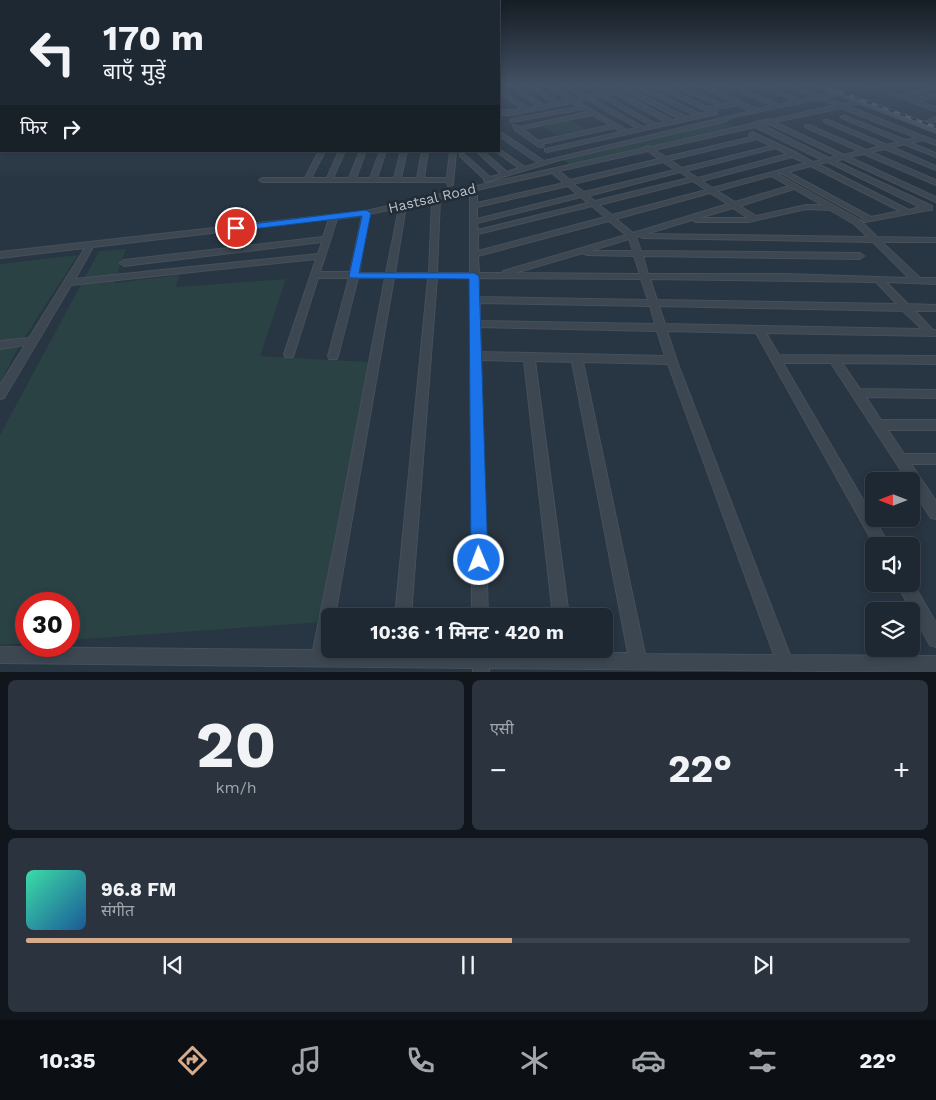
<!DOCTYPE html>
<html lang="hi">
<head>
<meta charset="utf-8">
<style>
  body { margin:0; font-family:"Work Sans","Noto Sans Devanagari",sans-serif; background:#2b343e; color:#f1f3f6; height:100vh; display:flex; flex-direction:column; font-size:19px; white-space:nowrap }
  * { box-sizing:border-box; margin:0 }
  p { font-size:16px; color:#a1a6ac }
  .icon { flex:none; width:28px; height:28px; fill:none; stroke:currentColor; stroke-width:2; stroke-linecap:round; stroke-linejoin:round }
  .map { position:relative; height:672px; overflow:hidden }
  .panel { display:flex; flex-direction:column; gap:8px; padding:8px; background:#10161c; flex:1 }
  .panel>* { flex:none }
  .top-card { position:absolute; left:0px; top:0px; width:500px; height:152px; box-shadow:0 2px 8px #0003,0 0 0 1px #3c444d; background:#1e2832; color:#f1f3f6; overflow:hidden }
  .needle { width:32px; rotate:270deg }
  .fabs { position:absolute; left:865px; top:472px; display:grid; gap:10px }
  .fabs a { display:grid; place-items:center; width:55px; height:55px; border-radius:8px; background:#1e2832; box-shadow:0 2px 8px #0003,0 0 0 1px #3c444d; font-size:25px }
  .speed { position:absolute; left:15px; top:592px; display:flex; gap:10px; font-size:25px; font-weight:700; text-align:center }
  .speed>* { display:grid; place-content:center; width:65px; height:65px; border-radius:50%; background:#1e2832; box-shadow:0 2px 8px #0003,0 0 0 1px #3c444d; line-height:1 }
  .speed .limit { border:8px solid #d22; background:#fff; color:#111 }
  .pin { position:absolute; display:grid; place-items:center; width:42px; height:42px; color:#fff; margin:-21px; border:2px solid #fff; border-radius:50%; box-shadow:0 1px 5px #0007 }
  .me { position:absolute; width:55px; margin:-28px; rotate:359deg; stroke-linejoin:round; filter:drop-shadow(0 0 4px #0008) }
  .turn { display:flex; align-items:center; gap:18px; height:105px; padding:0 20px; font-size:22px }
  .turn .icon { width:65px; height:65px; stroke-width:2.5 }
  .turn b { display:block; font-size:35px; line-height:42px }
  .then { display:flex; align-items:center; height:48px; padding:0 20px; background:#0003; gap:10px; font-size:19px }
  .big { font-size:38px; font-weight:700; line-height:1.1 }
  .panel .card { flex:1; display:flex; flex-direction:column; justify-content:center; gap:8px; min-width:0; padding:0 18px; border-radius:8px; background:#2b343e }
  .panel .dial { align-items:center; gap:0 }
  .dial b { font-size:65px; line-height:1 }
  .song { display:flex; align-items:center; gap:15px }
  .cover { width:60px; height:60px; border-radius:8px; background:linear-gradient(135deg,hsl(160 70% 55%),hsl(210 70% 35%)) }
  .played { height:5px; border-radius:2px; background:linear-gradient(90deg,#d6ab8b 55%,#3c444d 55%) }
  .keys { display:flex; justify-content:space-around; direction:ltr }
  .heat { display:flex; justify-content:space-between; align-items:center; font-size:28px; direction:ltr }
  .panel .tiles { flex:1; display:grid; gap:8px; grid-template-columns:1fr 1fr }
  .card:last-child { grid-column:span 2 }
  .trip { position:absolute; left:321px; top:608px; width:292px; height:50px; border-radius:8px; background:#1e2832; box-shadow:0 2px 8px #0003,0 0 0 1px #3c444d; font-weight:700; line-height:50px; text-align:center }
  .dock { display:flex; height:80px; justify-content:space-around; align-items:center; background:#0c1014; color:#a1a6ac }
  .dock .icon { width:35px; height:35px }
  .dock .current { color:#d6ab8b }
  .dock b { font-size:22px; color:#f1f3f6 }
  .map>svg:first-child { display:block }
</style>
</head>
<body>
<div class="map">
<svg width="936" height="673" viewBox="0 0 936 673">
  <rect width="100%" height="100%" fill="#283542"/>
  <path fill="#2a4243" d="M571,120L586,129L556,135L542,126Z
    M723,121L734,127L569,164L561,158Z
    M126,249L114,283L179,275L176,287L286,279L260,356L369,362L323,622L69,640V604H26V643L0,645V435L99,251Z
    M78,255L19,346L0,383V264Z"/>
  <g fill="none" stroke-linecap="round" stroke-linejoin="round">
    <defs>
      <path id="street" d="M507,85H513L544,105L553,103L526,85H532L559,102L568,100L544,85H550L574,99L583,97L563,85H569L588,96L597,95L581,85H587L602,94L610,92L599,85C609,85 613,92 624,89L617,85H624L629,88L644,85H660L707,107L733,102L698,85H705L757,109L773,106L726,85H733L779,105L795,101L757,85H764L801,100L814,97L786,85H793L820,96L838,93V95L825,98L842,104L860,101V103L847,106L936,141V145L923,140L911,143L936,153V157L904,144L892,147L936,166V170L885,149L871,152L936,180V185L864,154L849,157L936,197V202L843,159L835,161L932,206V210H929L865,222L861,220L863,218L781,173L777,174L860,220L877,237L936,238V242H882L920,278H936V284L886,282L908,304L936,305V311H915L933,330H936V336L766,333L779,355L936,356V364L842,363L860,389L936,390V398L866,397L881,420H936V430H888L904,454H936V464H911L936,501V519L931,518L911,487V481H908L831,363H783L890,546H875L756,333L667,331L678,364L790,655L936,656V672L489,668V673H473V668L0,663V647L313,650L337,532L385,278H358L338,356L337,359H329L328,356L349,278H318L294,354L293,357H285L284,354L316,259L71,285L4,398L0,399V385L25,345L0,349V341L29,338L85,248L0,258V252L366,211L644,148L647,146L650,147L751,124C753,122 764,121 767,119L770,120L836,105L819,99L729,118L727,121L560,160L486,182L484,181V179L460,156V154H464L490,177L501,174L476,151H483L507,172L519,168L497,152L499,149L525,167L538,163L499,136V131L544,161L751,111L738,105L712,110L717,112V114L547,152L545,151V149L621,132L614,128L542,144L544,146L543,147H539L515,130L513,125L520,127L588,112L583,109L511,122V120L513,119L579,107L572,103L511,115H499V111L522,109L499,93V89L528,108L538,106ZM654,86L709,112L700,114L646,88ZM640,89L695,115L686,117L634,91ZM628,92L680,119L672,120L620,93ZM615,94L666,122L656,124L606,96ZM601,97L650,125L643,127L593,99ZM587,100L637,128L627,130L578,102ZM841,108L917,138L905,140L845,116L840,117L899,142L887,145L828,120H824V122L880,146L866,150L809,125H805V127L859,151L844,155L775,122ZM592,115L610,125L538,141L523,129ZM769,124L837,156L829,158L762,125ZM755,127L822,160L813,162L797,153L752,132L749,134L752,137L666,157L654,150ZM757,139L771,146L682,168L670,160ZM776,148L787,154L698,178L686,171ZM648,151L659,159L570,180L559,171ZM792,157L806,163L712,188L702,181ZM663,162L675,170L584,192L573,184ZM828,162L920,207L909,210L818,164ZM811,166L900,211L871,217L788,172ZM680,172L689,178L595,201L588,196ZM552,173L564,183L477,203V190ZM771,176L789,186L735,202L717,191ZM693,181L706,190L612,215L599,205ZM568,186L577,194L477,219V207ZM794,189L822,205H806L756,216L740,206ZM470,192V273H437L440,199ZM710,193L728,204L633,233L616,219ZM581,197L588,203L478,230L477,223ZM432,200L429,273H395L406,206ZM592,206L605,217L478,251V234ZM399,208L386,273H359L369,214ZM733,208L748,218H699ZM806,209L830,210L854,224L868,237L646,234L692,220L696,222H749ZM362,216L350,272H320L337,219ZM329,219L323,237L124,260L120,263L124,266L322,242L318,254L75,279L93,247ZM609,221L626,235L503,271L502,273H479L478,256ZM639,236L643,238L873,242L909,278L785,274H648L643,256L860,259L864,256L860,253L641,251L636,237ZM629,239L633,251H590ZM583,253L587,255L634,256L640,274L515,273ZM394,278H428L395,616H411L437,278H470L472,616H488L481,360L524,361L553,616H569L535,361L572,362L628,653H574L573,649H557V653L489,652V649H473V652L329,650L330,616H335ZM479,278L641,279L648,300L479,297ZM650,279L876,282L897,304L657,300ZM480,303L650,306L655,324L480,321ZM659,306L903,311L922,329L665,324ZM480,327L657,331L665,356L481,352ZM583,362L668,364L774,655L645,654Z
        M865,85H873L899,95L936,87V89L905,96L913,99L936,93V97L918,101L936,107V111Z
        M680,87H684L718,102L713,103L680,89Z
        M1,94V98L0,99V95Z
        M0,103H1V107H0Z
        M936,117V121L922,126L919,124Z
        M1,126V130L0,131V127Z
        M0,138H1V142H0Z
        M319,151H325L311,178H327L339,151H345L333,178H349L360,151H366L356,178H370L380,151H386L377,178H394L401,151H407L401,178H417L422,151H428L424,178H447L450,151H456L453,185L448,186L447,182H262L259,180L262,178H305Z
        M911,580L936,623V647L930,645L897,584H911Z"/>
      <path id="secondary" d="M812,85H823L936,127V133Z"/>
    </defs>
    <use href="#street" stroke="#46505b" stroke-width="2"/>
    <use href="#secondary" stroke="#46505b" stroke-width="2"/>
    <use href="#street" fill="#3c4752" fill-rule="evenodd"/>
    <use href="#secondary" fill="#4a5665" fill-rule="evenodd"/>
    <defs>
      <path id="rail" d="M821,85L936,127"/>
    </defs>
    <use href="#rail" stroke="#5f6b79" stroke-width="3"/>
    <use href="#rail" stroke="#212c37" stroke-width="2" stroke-dasharray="6" stroke-linecap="butt"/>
  </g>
  <linearGradient id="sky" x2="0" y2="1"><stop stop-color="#161d24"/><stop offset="0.47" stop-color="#425165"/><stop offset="1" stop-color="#425165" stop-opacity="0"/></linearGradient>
  <rect width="936" height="180" fill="url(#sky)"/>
  <path fill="#1a73e8" stroke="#114b97" d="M366,210L371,213L359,273H474L479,276L488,560L485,566L479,569L474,566L471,560L469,279L350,278L349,276L362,216L236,231L232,228L236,226Z"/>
  <g text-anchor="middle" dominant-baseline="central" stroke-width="5" stroke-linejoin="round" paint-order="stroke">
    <g font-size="14" fill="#bac2cc" stroke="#212c37">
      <text transform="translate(432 198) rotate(-13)">Hastsal Road</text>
    </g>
  </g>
</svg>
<div class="fabs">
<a><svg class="needle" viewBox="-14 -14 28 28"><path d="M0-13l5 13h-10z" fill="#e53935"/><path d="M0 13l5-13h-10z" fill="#a1a6ac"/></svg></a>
<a><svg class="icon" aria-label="sound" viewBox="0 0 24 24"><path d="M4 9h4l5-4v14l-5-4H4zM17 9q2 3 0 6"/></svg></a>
<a><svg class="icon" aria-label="layers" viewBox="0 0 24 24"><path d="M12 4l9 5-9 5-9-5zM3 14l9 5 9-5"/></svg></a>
</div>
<div class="speed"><div class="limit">30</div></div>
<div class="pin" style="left:236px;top:228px;background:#d93025"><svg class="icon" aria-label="arrive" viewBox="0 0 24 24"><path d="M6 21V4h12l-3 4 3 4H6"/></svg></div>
<svg class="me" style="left:479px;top:560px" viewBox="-20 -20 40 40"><circle r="17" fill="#1a73e8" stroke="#fff" stroke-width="3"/><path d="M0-11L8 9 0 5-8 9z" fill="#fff"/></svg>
<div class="trip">10:36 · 1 मिनट · 420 m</div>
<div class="top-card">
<div class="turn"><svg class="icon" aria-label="left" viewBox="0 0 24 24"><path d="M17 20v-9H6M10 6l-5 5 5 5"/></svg><div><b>170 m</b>बाएँ मुड़ें</div></div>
<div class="then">फिर<svg class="icon" aria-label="right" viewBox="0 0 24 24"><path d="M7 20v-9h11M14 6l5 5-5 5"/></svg></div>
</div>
</div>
<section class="panel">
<div class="tiles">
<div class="card dial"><b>20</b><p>km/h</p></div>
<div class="card"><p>एसी</p>
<div class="heat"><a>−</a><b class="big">22°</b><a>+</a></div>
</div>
<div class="card">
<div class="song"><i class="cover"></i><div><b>96.8 FM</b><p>संगीत</p></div></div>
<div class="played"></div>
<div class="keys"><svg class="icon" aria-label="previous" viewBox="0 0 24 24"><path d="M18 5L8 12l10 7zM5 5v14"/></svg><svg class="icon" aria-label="pause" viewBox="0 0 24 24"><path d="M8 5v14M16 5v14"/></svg><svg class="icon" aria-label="next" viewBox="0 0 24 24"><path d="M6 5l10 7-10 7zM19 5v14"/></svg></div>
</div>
</div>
</section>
<nav class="dock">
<b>10:35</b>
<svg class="icon current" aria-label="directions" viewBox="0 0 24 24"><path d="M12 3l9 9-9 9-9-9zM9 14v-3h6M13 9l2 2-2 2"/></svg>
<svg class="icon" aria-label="music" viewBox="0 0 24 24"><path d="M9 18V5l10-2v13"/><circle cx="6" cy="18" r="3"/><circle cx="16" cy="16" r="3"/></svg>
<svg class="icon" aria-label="phone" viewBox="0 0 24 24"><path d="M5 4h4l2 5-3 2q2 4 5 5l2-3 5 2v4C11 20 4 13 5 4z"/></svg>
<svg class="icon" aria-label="climate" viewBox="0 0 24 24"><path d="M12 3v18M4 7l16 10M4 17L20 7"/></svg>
<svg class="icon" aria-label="car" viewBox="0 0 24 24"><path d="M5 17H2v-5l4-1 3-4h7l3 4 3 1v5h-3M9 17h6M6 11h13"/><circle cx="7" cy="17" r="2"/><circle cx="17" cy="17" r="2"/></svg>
<svg class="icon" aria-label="filters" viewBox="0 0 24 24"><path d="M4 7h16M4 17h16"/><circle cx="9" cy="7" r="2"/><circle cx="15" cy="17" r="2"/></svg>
<b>22°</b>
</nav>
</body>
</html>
